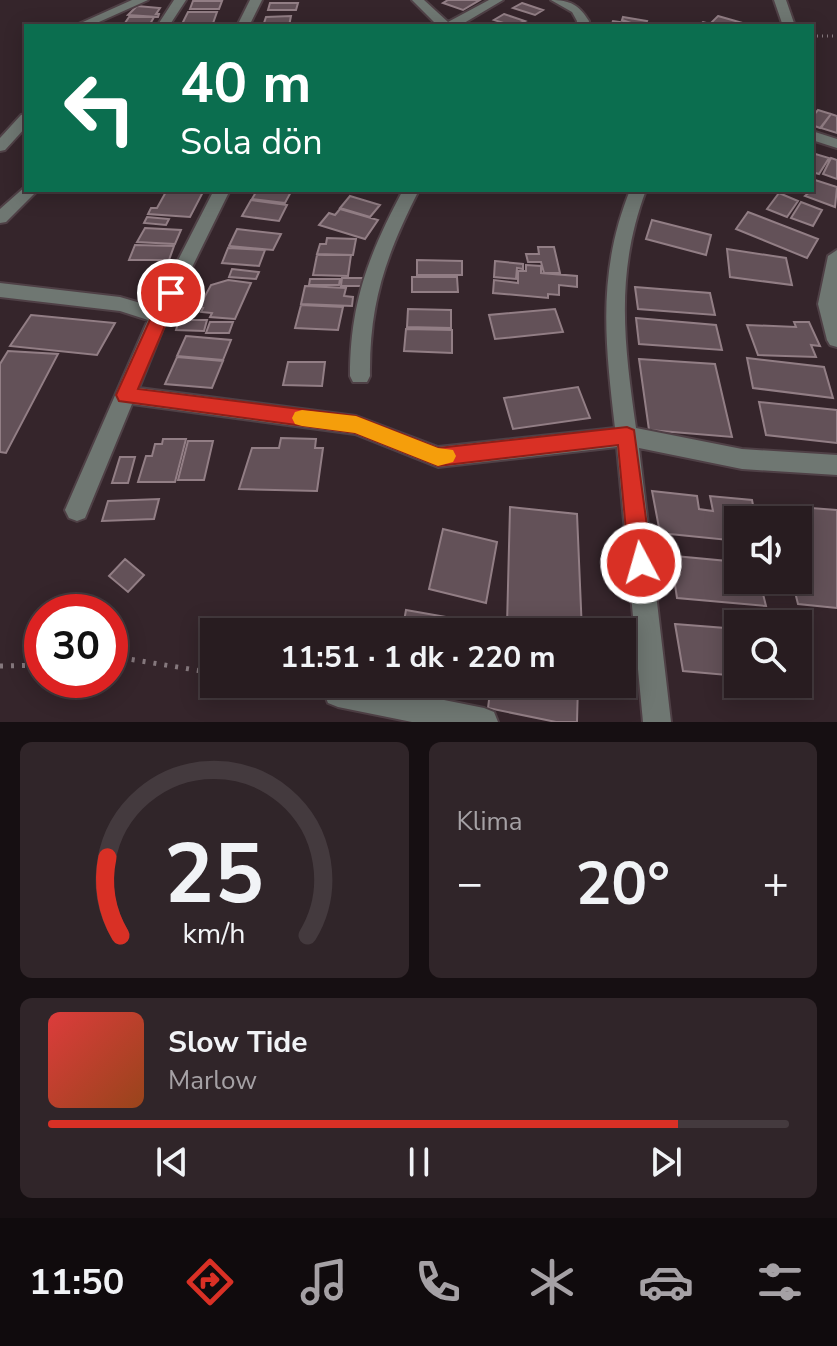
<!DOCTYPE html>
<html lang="tr">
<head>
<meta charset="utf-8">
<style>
  body { margin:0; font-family:"Nunito Sans",sans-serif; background:#302529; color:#f1f3f6; height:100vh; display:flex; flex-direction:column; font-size:30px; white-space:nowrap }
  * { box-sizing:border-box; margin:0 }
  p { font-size:26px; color:#a5a1a5 }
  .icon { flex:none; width:44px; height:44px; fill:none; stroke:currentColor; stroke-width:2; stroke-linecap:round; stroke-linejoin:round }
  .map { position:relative; height:722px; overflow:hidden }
  .drawer { display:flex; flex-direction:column; gap:20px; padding:20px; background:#160f12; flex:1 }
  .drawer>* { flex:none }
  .banner { position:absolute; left:24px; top:24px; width:790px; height:168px; border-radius:0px; box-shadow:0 4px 20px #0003,0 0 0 2px #443a3e; background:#0b6e4f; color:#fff; overflow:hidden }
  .buttons { position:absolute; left:724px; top:506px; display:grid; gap:16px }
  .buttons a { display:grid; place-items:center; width:88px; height:88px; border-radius:0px; background:#281c20; box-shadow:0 4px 20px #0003,0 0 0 2px #443a3e; font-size:40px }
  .speed { position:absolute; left:24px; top:594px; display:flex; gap:16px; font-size:40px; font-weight:700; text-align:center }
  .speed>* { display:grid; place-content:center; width:104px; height:104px; border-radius:50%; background:#281c20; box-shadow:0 4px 20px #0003,0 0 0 2px #443a3e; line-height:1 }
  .speed .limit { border:12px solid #d22; background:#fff; color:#111 }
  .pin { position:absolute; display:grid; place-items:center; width:68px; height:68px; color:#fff; margin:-34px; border:4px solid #fff; border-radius:50%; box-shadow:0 2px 8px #0007 }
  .me { position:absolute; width:88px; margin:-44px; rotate:354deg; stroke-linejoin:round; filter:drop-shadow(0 0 6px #0008) }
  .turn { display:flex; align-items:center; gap:28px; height:168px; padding:0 24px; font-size:36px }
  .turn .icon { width:104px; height:104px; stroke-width:2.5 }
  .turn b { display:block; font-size:56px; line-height:68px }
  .big { font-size:60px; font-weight:700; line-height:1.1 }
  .drawer .widget { flex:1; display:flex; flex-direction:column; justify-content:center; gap:12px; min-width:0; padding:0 28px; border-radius:12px; background:#302529 }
  .drawer .dial { align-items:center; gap:0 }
  .dial svg { height:208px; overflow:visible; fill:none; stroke:#443a3e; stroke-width:7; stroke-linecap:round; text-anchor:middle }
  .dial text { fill:#f1f3f6; stroke:none }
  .song { display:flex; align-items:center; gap:24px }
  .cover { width:96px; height:96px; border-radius:12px; background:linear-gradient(135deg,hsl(0 70% 55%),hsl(20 70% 35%)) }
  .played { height:8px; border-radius:4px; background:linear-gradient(90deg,#d93025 85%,#443a3e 85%) }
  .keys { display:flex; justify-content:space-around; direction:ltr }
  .heat { display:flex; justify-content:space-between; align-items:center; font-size:44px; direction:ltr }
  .drawer .tiles { flex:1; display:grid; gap:20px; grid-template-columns:1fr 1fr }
  .widget:last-child { grid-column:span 2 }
  .trip { position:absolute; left:200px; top:618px; width:436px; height:80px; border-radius:0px; background:#281c20; box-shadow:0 4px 20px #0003,0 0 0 2px #443a3e; font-weight:700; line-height:80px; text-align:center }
  .tabs { display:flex; height:128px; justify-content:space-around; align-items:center; background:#100b0d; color:#a5a1a5 }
  .tabs .icon { width:56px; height:56px }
  .tabs .active { color:#d93025 }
  .tabs b { font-size:36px; color:#f1f3f6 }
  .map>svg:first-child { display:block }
</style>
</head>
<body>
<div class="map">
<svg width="837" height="722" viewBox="0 0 837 722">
  <rect width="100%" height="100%" fill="#35252b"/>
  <path fill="#635158" stroke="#927e85" stroke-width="2" d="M448,0H480L463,10L443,3Z
    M193,1H222L219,9H190Z
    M270,3H298L296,10H268Z
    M522,3L543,10L535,15L513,8Z
    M137,6L160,8L156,14H159L158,17L128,15Z
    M188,12H217L212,26H181Z
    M504,14L525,21L513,26L494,20Z
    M291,16L289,26H263L266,17Z
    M718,16L753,26H698L703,22L710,24Z
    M129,17H154L149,26H123Z
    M623,17L647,21L645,26H611L613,21L634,24L622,20Z
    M818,110L831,114L820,128L812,125V117Z
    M831,114L837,116V133L821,128Z
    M812,153L829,158L819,174L812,172Z
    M831,158L837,160V179L823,174Z
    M815,180L837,187L835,207L805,196L812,190Z
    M167,190H204L190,217L148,214L151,208H157Z
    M262,190H292L285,203L252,199L256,192Z
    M779,193L798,201L787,217L767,209Z
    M350,196L380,205L370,217L340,208Z
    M251,200L287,205L279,221L242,216Z
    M801,202L822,210L813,226L791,218Z
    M340,209L378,220L365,239L319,225L329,213L335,215Z
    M748,212L818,239L807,258L736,229Z
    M147,217L169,219L166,225L144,223Z
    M652,220L711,235L706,255L646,239Z
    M145,228L181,230L175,244L137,242Z
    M237,229L281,234L273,250L229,246Z
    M327,238L356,239L353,255L317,254L320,244H326Z
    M135,245L174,246L169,260H129Z
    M538,247H554L560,273H544L541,262H528L526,254H539Z
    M228,248L265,250L259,266L222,263Z
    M727,249L786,258L792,285L730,277Z
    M317,255H351L348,276L313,275Z
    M417,260L462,261V275H417Z
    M495,261L523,264V269L517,268L516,279L494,277Z
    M526,265L541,266V273L577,276V287L559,285V295L548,294V298L493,293L494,280L518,283V271H526Z
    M232,269L259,272L256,279L229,277Z
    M412,277H457L458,292H412Z
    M342,278H363L362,286H341Z
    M310,279H340L339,285H309Z
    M228,280L251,283L235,319L210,317L212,313L201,312L203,308L199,307L211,285Z
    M305,286L346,288L344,296L353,297L352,306L301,304Z
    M635,287L710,293L715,315L638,309Z
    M301,305L343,307L338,330L295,328Z
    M408,309L451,310V328L407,327Z
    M555,309L563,332L495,339L489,315Z
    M31,315L115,323L97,355L10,346Z
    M636,318L716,325L722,350L639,344Z
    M179,320H207L204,331L176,330Z
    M210,322H233L229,333H206Z
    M794,322H809L820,346L811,345L816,357L758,355L747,325L796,327Z
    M406,329L452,330V353L404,351Z
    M186,336L231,340L223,360L177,356Z
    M8,351L58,354L6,453L0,452V364Z
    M177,357L223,361L212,388L165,384Z
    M747,358L824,367L833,398L753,388Z
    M639,359L715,364L732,437L649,430Z
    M288,362H325L322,386L283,385Z
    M578,387L590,418L513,429L504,398Z
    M759,402L837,410V443L766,435Z
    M281,438L316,439L315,448H323L317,491L239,489L252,448H279Z
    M163,439H186L175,482H138L146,456H152L155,444H162Z
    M188,441H213L204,480H178Z
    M120,457H135L128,483H112Z
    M652,491L697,496L699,509L713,511L710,496L752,500L756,520H738V541L660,533Z
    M159,499L154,519L102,521L108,501Z
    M772,505L837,510V608L798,604L792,580H798V520H776Z
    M510,507L577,514L582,632L507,625Z
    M443,529L497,542L486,603L429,589Z
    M664,555L738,562V580H767L768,586H761L766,606L677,598L674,578H668Z
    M125,559L144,575L128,592L109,576Z
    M406,610L475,622L473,632H402Z
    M675,624L738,629V676L683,671Z
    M491,684H578L577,722H556L488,708Z"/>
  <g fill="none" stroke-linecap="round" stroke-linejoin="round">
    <defs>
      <path id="minor" d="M132,0H148L90,26H74Z
        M174,0H186L169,26H157Z
        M250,0H262L249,26H237Z
        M412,0H424L448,22L489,0H503L459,26H438Z
        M551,0C570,0 579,5 589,21L588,26H576L577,21L572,12Z
        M774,0H786L795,26H783Z
        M26,114V127L5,150L0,151V138L21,115Z
        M812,131L837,139V148L812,140Z
        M26,186V190H38L6,222L0,223V209Z
        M214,190H230L168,316L139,388L356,416L438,447L615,428C605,342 597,272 630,190H646C615,273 624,343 636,428L742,449L837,455V475L742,469L639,448L671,722H643L617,447L438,467L355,434L132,404L85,518L77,521L69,518L65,510L148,320L120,311L0,297V283L120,297L154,307Z
        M403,190H419C386,255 369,303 370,376L367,382H353L350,376C350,302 369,254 403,190Z
        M837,250V347L830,345L827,340L818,304L828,256Z
        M328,684H364L484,708L494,712L498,722H412L338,707L328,703L324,693Z"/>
    </defs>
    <use href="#minor" stroke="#4f4046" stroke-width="4"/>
    <path stroke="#85787d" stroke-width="3" stroke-dasharray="1 4" stroke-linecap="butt" d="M812,36H837"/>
    <path stroke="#85787d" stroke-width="5" stroke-dasharray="3 8" stroke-linecap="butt" d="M110,656L214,673
      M0,666L42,665
      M283,684L316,689"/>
    <use href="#minor" fill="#6f7772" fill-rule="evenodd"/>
  </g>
  <path fill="#d93025" stroke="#8d1f18" stroke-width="2" d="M171,287L179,293L138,389L356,416L438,448L627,427L634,430L652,563L649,571L641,574L633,571L629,563L618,445L438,466L355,433L119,401L116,395L162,293Z"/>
  <path fill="#f59e0b" d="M302,410L356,416L438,448L453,450L456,456L453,462L438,466L355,433L302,426L295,424L292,418L295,412Z"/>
</svg>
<div class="buttons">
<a><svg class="icon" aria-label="sound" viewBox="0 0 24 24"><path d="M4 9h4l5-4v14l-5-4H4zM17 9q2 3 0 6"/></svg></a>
<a><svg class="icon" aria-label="search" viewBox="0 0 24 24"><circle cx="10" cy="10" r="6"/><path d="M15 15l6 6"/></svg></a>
</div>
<div class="speed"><div class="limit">30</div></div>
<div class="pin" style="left:171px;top:293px;background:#d93025"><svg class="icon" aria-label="arrive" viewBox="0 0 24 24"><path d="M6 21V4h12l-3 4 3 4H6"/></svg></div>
<svg class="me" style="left:641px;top:563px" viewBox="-20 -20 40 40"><circle r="17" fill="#d93025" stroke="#fff" stroke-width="3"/><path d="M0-11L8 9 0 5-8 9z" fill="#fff"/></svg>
<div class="trip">11:51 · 1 dk · 220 m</div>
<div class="banner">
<div class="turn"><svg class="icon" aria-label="left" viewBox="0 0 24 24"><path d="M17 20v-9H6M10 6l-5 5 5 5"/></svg><div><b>40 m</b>Sola dön</div></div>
</div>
</div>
<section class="drawer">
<div class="tiles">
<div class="widget dial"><svg viewBox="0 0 100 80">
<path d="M14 69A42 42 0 1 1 86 69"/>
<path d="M14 69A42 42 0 0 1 9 39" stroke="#d93025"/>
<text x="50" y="56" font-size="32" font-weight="700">25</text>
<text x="50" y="72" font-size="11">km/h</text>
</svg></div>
<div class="widget"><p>Klima</p>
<div class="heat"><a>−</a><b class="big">20°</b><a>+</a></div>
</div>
<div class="widget">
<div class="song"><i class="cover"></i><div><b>Slow Tide</b><p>Marlow</p></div></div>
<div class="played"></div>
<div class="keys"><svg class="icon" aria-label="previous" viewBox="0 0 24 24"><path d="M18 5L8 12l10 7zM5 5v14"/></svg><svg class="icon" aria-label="pause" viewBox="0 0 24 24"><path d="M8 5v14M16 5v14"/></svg><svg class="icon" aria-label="next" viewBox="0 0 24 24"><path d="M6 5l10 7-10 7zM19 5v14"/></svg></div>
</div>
</div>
</section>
<nav class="tabs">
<b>11:50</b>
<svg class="icon active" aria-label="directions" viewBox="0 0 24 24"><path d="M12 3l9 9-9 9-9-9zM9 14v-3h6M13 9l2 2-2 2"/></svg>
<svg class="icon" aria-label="music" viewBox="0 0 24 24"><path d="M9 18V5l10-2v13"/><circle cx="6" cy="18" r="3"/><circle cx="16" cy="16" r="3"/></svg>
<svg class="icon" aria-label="phone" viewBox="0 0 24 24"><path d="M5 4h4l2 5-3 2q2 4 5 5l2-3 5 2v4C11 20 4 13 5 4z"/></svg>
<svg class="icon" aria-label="climate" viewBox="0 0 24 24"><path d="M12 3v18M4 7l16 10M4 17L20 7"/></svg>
<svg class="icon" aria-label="car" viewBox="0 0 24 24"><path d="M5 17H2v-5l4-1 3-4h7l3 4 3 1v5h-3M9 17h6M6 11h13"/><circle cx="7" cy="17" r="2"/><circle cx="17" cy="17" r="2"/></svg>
<svg class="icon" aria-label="filters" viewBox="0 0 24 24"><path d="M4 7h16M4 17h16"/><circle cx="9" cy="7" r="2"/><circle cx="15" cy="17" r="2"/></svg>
</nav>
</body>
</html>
